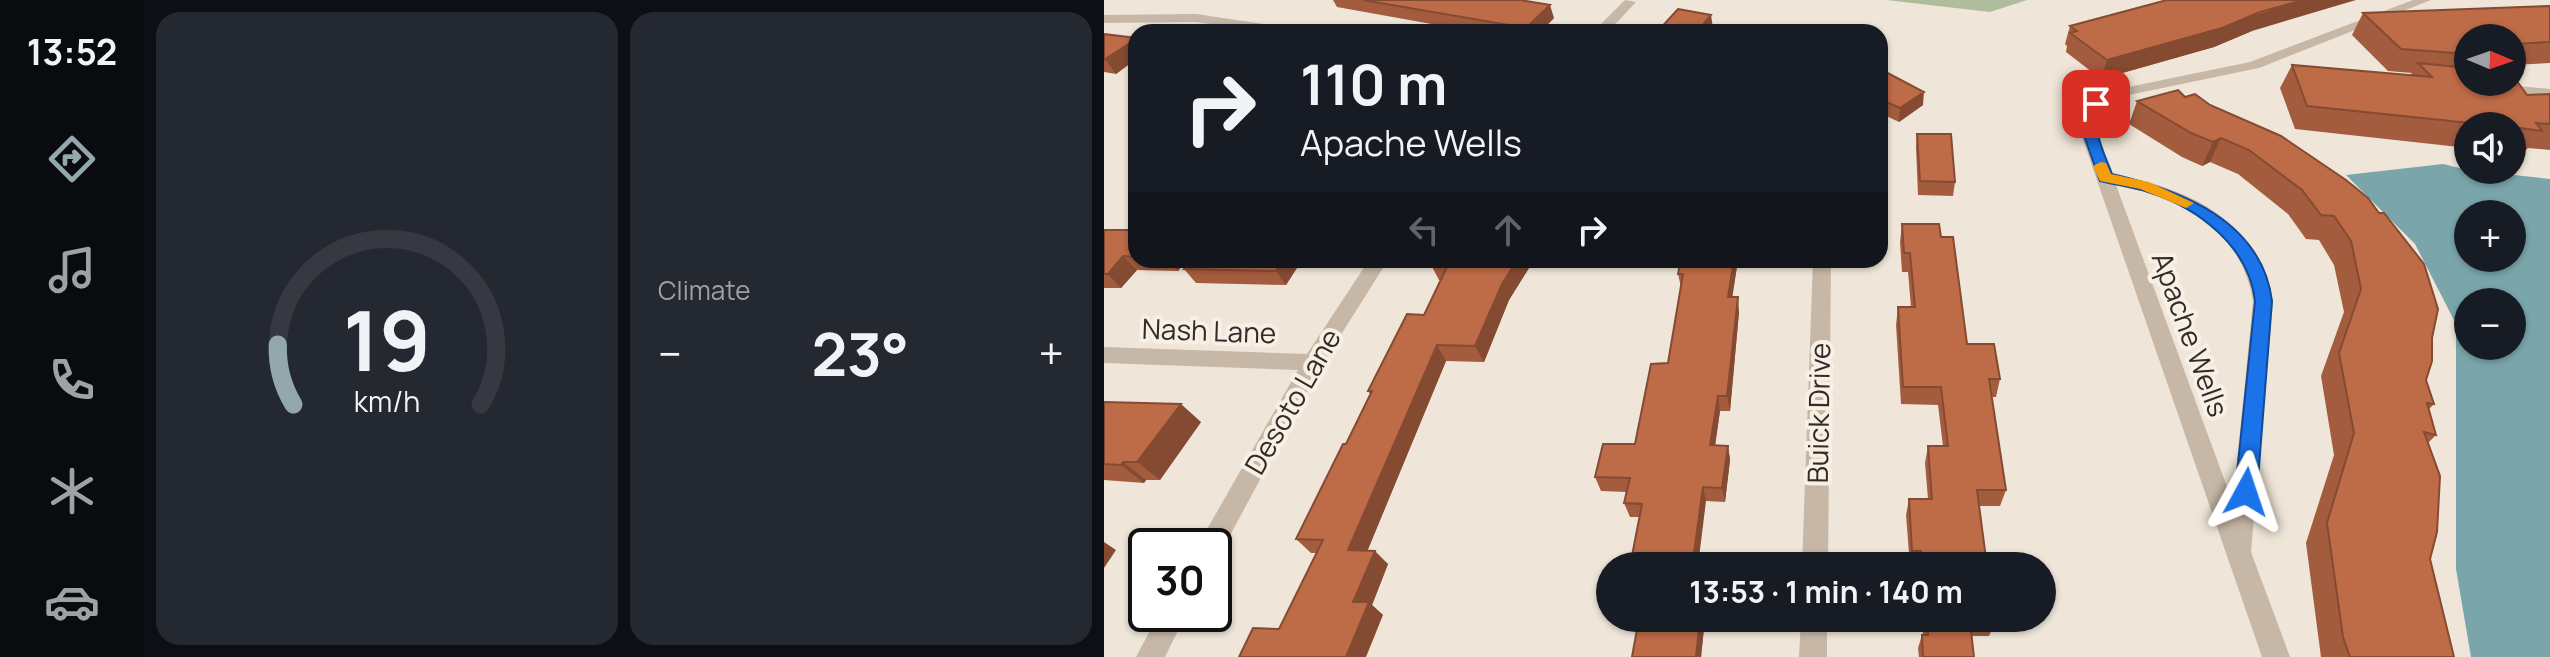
<!DOCTYPE html>
<html lang="en">
<head>
<meta charset="utf-8">
<style>
  body { margin:0; font-family:Manrope,sans-serif; background:#242831; color:#f1f3f6; height:100vh; display:flex; flex-direction:column; font-size:30px; white-space:nowrap }
  * { box-sizing:border-box; margin:0 }
  p { font-size:26px; color:#9ea1a6 }
  .icon { flex:none; width:44px; height:44px; fill:none; stroke:currentColor; stroke-width:2; stroke-linecap:round; stroke-linejoin:round }
  .map { position:relative; flex:1; overflow:hidden }
  .sheet { display:flex; flex-direction:column; gap:12px; padding:12px; background:#0d0f14; width:960px }
  .sheet>* { flex:none }
  .top-card { position:absolute; left:24px; top:24px; width:760px; height:244px; border-radius:24px; box-shadow:0 2px 6px #0004; background:#171b24; color:#f1f3f6; overflow:hidden }
  .needle { width:52px; rotate:92deg }
  .buttons { position:absolute; left:1350px; top:24px; display:grid; gap:16px }
  .buttons a { display:grid; place-items:center; width:72px; height:72px; border-radius:50%; background:#171b24; box-shadow:0 2px 6px #0004; font-size:40px }
  .speed { position:absolute; left:24px; top:528px; display:flex; gap:16px; font-size:40px; font-weight:700; text-align:center }
  .speed>* { display:grid; place-content:center; width:104px; height:104px; border-radius:50%; background:#171b24; box-shadow:0 2px 6px #0004; line-height:1 }
  .speed .limit { border:4px solid #111; border-radius:12px; background:#fff; color:#111 }
  .pin { position:absolute; display:grid; place-items:center; width:68px; height:68px; color:#fff; margin:-34px; border-radius:16px; box-shadow:0 4px 12px #0006 }
  .me { position:absolute; width:88px; margin:-44px; rotate:5deg; stroke-linejoin:round; filter:drop-shadow(0 0 6px #0008) }
  .turn { display:flex; align-items:center; gap:28px; height:168px; padding:0 40px; font-size:36px }
  .turn .icon { width:104px; height:104px; stroke-width:2.5 }
  .turn b { display:block; font-size:56px; line-height:68px }
  .lanes { display:flex; align-items:center; height:76px; padding:0 40px; background:#0003; justify-content:center; gap:40px; direction:ltr }
  .lanes .off { opacity:.35 }
  .big { font-size:60px; font-weight:700; line-height:1.1 }
  .sheet .tile { flex:1; display:flex; flex-direction:column; justify-content:center; gap:12px; min-width:0; padding:0 28px; border-radius:24px; background:#242831 }
  .sheet .dial { align-items:center; gap:0 }
  .dial svg { height:208px; overflow:visible; fill:none; stroke:#363941; stroke-width:7; stroke-linecap:round; text-anchor:middle }
  .dial text { fill:#f1f3f6; stroke:none }
  .heat { display:flex; justify-content:space-between; align-items:center; font-size:44px; direction:ltr }
  .sheet .tiles { flex:1; display:grid; gap:12px; grid-template-columns:repeat(2,1fr) }
  .trip { position:absolute; left:492px; top:552px; width:460px; height:80px; border-radius:40px; background:#171b24; box-shadow:0 2px 6px #0004; font-weight:700; line-height:80px; text-align:center }
  main { display:flex; flex:1; min-height:0 }
  .menu { display:flex; flex-direction:column; width:144px; justify-content:space-around; align-items:center; background:#090b0e; color:#9ea1a6 }
  .menu .icon { width:56px; height:56px }
  .menu .current { color:#92a8ac }
  .menu b { font-size:36px; color:#f1f3f6 }
  .map>svg:first-child { display:block }
</style>
</head>
<body>
<main>
<nav class="menu">
<b>13:52</b>
<svg class="icon current" aria-label="directions" viewBox="0 0 24 24"><path d="M12 3l9 9-9 9-9-9zM9 14v-3h6M13 9l2 2-2 2"/></svg>
<svg class="icon" aria-label="music" viewBox="0 0 24 24"><path d="M9 18V5l10-2v13"/><circle cx="6" cy="18" r="3"/><circle cx="16" cy="16" r="3"/></svg>
<svg class="icon" aria-label="phone" viewBox="0 0 24 24"><path d="M5 4h4l2 5-3 2q2 4 5 5l2-3 5 2v4C11 20 4 13 5 4z"/></svg>
<svg class="icon" aria-label="climate" viewBox="0 0 24 24"><path d="M12 3v18M4 7l16 10M4 17L20 7"/></svg>
<svg class="icon" aria-label="car" viewBox="0 0 24 24"><path d="M5 17H2v-5l4-1 3-4h7l3 4 3 1v5h-3M9 17h6M6 11h13"/><circle cx="7" cy="17" r="2"/><circle cx="17" cy="17" r="2"/></svg>
</nav>
<section class="sheet">
<div class="tiles">
<div class="tile dial"><svg viewBox="0 0 100 80">
<path d="M14 69A42 42 0 1 1 86 69"/>
<path d="M14 69A42 42 0 0 1 8 46" stroke="#92a8ac"/>
<text x="50" y="56" font-size="32" font-weight="700">19</text>
<text x="50" y="72" font-size="11">km/h</text>
</svg></div>
<div class="tile"><p>Climate</p>
<div class="heat"><a>−</a><b class="big">23°</b><a>+</a></div>
</div>
</div>
</section>
<div class="map">
<svg width="1446" height="657" viewBox="0 0 1446 657">
  <rect width="100%" height="100%" fill="#efe6d9"/>
  <path fill="#b0bd9a" d="M782,0H923L886,12Z"/>
  <path fill="#7aa6ab" fill-rule="evenodd" d="M1339,164L1364,170L1446,179V657H1367L1352,569V324L1311,244L1242,175ZM1364,214H1408V258H1364ZM1364,302H1408V346H1364Z"/>
  <g fill="none" stroke-linecap="round" stroke-linejoin="round">
    <path fill="#c7b7a6" fill-rule="evenodd" d="M521,0L532,2L504,32H489Z
      M1309,0H1327L1155,68L1015,97L994,116V137L1008,174C1084,188 1152,218 1169,301L1147,552L1186,657H1158L978,137C975,114 986,102 1005,91L1146,62ZM1012,185C1079,198 1137,229 1149,301L1129,503Z
      M92,14L187,28L194,32H160L92,22L0,23V15Z
      M1394,84L1446,89V97L1389,91L1387,88Z
      M265,260H284L216,368L116,554L110,556V546H95L98,538L194,370L0,363V347L203,354Z
      M709,260H727L724,566H698Z
      M55,614H82L61,657H32Z
      M697,618H723V657H695Z"/>
  </g>
  <path fill="#a35c3e" d="M229,0H416L450,18L436,32H372L233,7Z
    M1446,6V63L1408,65V38H1364V82L1423,95L1446,94V150L1424,148L1418,154L1408,153V126H1364V148L1191,129L1176,88L1188,65L1306,75L1308,73L1284,71L1248,35L1259,13Z
    M966,26L1148,31L1110,47L997,79L962,52L963,46L961,44Z
    M0,34L32,38V59L12,74L0,72Z
    M776,69L819,105L795,122L776,113Z
    M1081,97L1106,105L1177,136L1328,338L1322,380L1330,404L1325,409L1332,435L1324,443L1326,559L1350,657H1217L1202,543L1230,455L1217,376L1240,312L1230,265L1215,240L1202,239L1184,214L1134,174L1106,162L1098,166L1078,157L1025,124L1033,101Z
    M813,134L851,182L849,196L814,195L812,147Z
    M798,224L837,237L863,344L896,379L892,397H887L902,490L896,506H875L883,566H806L802,515L805,499H824L821,463L824,446H839L834,405L797,404L792,325L794,307H807L804,272H798L796,242Z
    M0,230H32V260H83L74,271L33,270L17,288H0Z
    M87,260H198L182,285L92,283L80,269Z
    M329,260H430L405,300L380,362L342,361L263,551L284,564L268,605L279,615L175,629L212,553H207L192,539L242,444L266,394L264,391L320,315L336,280H335L326,263Z
    M577,260H634L628,297L635,312L626,411H616L611,445L624,446L626,460L621,502L602,501L526,566L536,517H526L520,503L523,492L497,491L491,477L531,444L564,363L577,287L574,274Z
    M0,402L97,422L56,480H42L40,483L0,480Z
    M514,618H619L618,629L600,628L597,657H528L534,624H517Z
    M818,618H890L891,623L885,636H868L870,657H815L814,648L818,635H819Z"/>
  <path fill="#854b32" d="M1199,0H1252L1148,31L1110,47L997,79L1003,60Z
    M446,5L450,18L436,32H423L422,28Z
    M607,15L609,28L606,32H593Z
    M32,39V59L12,74L2,60Z
    M820,92L819,105L795,122L796,108Z
    M1117,138L1106,162L1098,166L1109,142Z
    M19,256L33,270L17,288L4,274Z
    M65,260H83L74,271Z
    M179,260H198L182,285L172,271Z
    M413,260H430L405,300L380,362L371,346L398,284Z
    M630,260H634L626,312L624,297Z
    M634,297L635,312L626,411L623,396Z
    M333,345L342,361L258,564L244,550Z
    M614,396L616,411L609,460L606,445Z
    M77,404L97,422L56,480L33,462Z
    M624,446L626,460L621,502L618,488Z
    M19,462L42,480L40,483L17,465Z
    M599,487L602,501L594,566L589,560Z
    M0,542L12,550L0,568Z
    M271,551L284,564L268,605L279,615L262,657H242L249,602Z
    M596,618L600,628L597,657H592Z
    M615,618H619L618,629Z"/>
  <path fill="#be6b48" stroke="#854b32" stroke-width="2" d="M259,0H416L446,5L422,28Z
    M1063,0H1199L1156,12L1118,28L1003,60L966,33L973,31L966,26Z
    M1446,6V42L1408,44V38H1364V54L1297,49L1259,13Z
    M574,9L607,15L593,32H553Z
    M0,34L32,38V39L0,60Z
    M1314,63L1364,68V82H1408V74L1423,95L1446,94V124L1432,123L1438,131L1408,127V126H1395L1203,106L1188,65L1328,77Z
    M776,69L820,92L796,108L776,99Z
    M1074,90L1081,97L1091,94L1106,105L1177,136L1242,180L1264,198L1275,213H1280L1320,264L1334,309L1328,338V361L1322,380L1330,404L1323,403L1332,435L1320,432L1336,476L1333,532L1326,559L1350,657H1246L1239,637L1223,523L1250,433L1235,353L1257,289L1247,241L1230,216L1217,215L1198,190L1145,150L1117,138L1109,142L1087,133L1033,101Z
    M813,134H847L851,182L816,181Z
    M798,224H835L837,237H849L863,344H890L896,379H885L902,490H873L883,566H818L817,551H808L805,499H828L824,446H844L837,387H799L794,307H811L806,253H800Z
    M0,230H32V257L19,256L4,274H0Z
    M87,260H179L172,271L80,269Z
    M329,260H413L398,284L371,346L333,345L244,550L271,551L249,602H265L242,657H135L149,628L175,629L219,540L192,539L239,444H242L268,391H264L303,314L320,315L343,267L326,263Z
    M577,260H630L624,297H634L623,396H614L606,445L624,446L618,488L599,487L589,560H606L605,566H526L538,504L520,503L526,478L491,477L499,444H531L547,364L564,363L579,274H574Z
    M0,402L77,404L33,462H19L17,465L0,464Z
    M535,618H596L592,657H528Z
    M823,618H890L891,623L866,622L870,657H819L818,635H824Z"/>
  <path fill="#1a73e8" stroke="#114b97" stroke-width="2" d="M992,100L998,104C986,129 999,150 1008,174C1077,190 1158,221 1168,301L1153,492L1150,499L1142,501L1134,499L1131,492L1151,301C1145,247 1095,208 1044,192C1029,187 1012,185 996,181L977,127C978,117 981,103 992,100Z"/>
  <path fill="#f59e0b" d="M997,162L1002,163L1007,174L1045,182L1090,203L1082,208L1036,189L996,181L989,166Z"/>
  <g text-anchor="middle" dominant-baseline="central" stroke-width="8" stroke-linejoin="round" paint-order="stroke">
    <g font-size="28" fill="#332b27" stroke="#f8f0e5">
      <text transform="translate(105 330) rotate(2)">Nash Lane</text>
      <text transform="translate(1087 334) rotate(70)">Apache Wells</text>
      <text transform="translate(188 401) rotate(-60)">Desoto Lane</text>
      <text transform="translate(714 413) rotate(-89)">Buick Drive</text>
    </g>
  </g>
</svg>
<div class="buttons">
<a><svg class="needle" viewBox="-14 -14 28 28"><path d="M0-13l5 13h-10z" fill="#e53935"/><path d="M0 13l5-13h-10z" fill="#9ea1a6"/></svg></a>
<a><svg class="icon" aria-label="sound" viewBox="0 0 24 24"><path d="M4 9h4l5-4v14l-5-4H4zM17 9q2 3 0 6"/></svg></a>
<a>+</a>
<a>−</a>
</div>
<div class="speed"><div class="limit">30</div></div>
<div class="pin" style="left:992px;top:104px;background:#d93025"><svg class="icon" aria-label="arrive" viewBox="0 0 24 24"><path d="M6 21V4h12l-3 4 3 4H6"/></svg></div>
<svg class="me" style="left:1142px;top:492px" viewBox="-20 -20 40 40"><path d="M0-17L14 15 0 8-14 15z" fill="#1a73e8" stroke="#fff" stroke-width="4"/></svg>
<div class="trip">13:53 · 1 min · 140 m</div>
<div class="top-card">
<div class="turn"><svg class="icon" aria-label="right" viewBox="0 0 24 24"><path d="M7 20v-9h11M14 6l5 5-5 5"/></svg><div><b>110 m</b>Apache Wells</div></div>
<div class="lanes"><svg class="icon off" aria-label="left" viewBox="0 0 24 24"><path d="M17 20v-9H6M10 6l-5 5 5 5"/></svg><svg class="icon off" aria-label="ahead" viewBox="0 0 24 24"><path d="M12 20V5M6 11l6-6 6 6"/></svg><svg class="icon" aria-label="right" viewBox="0 0 24 24"><path d="M7 20v-9h11M14 6l5 5-5 5"/></svg></div>
</div>
</div>
</main>
</body>
</html>
